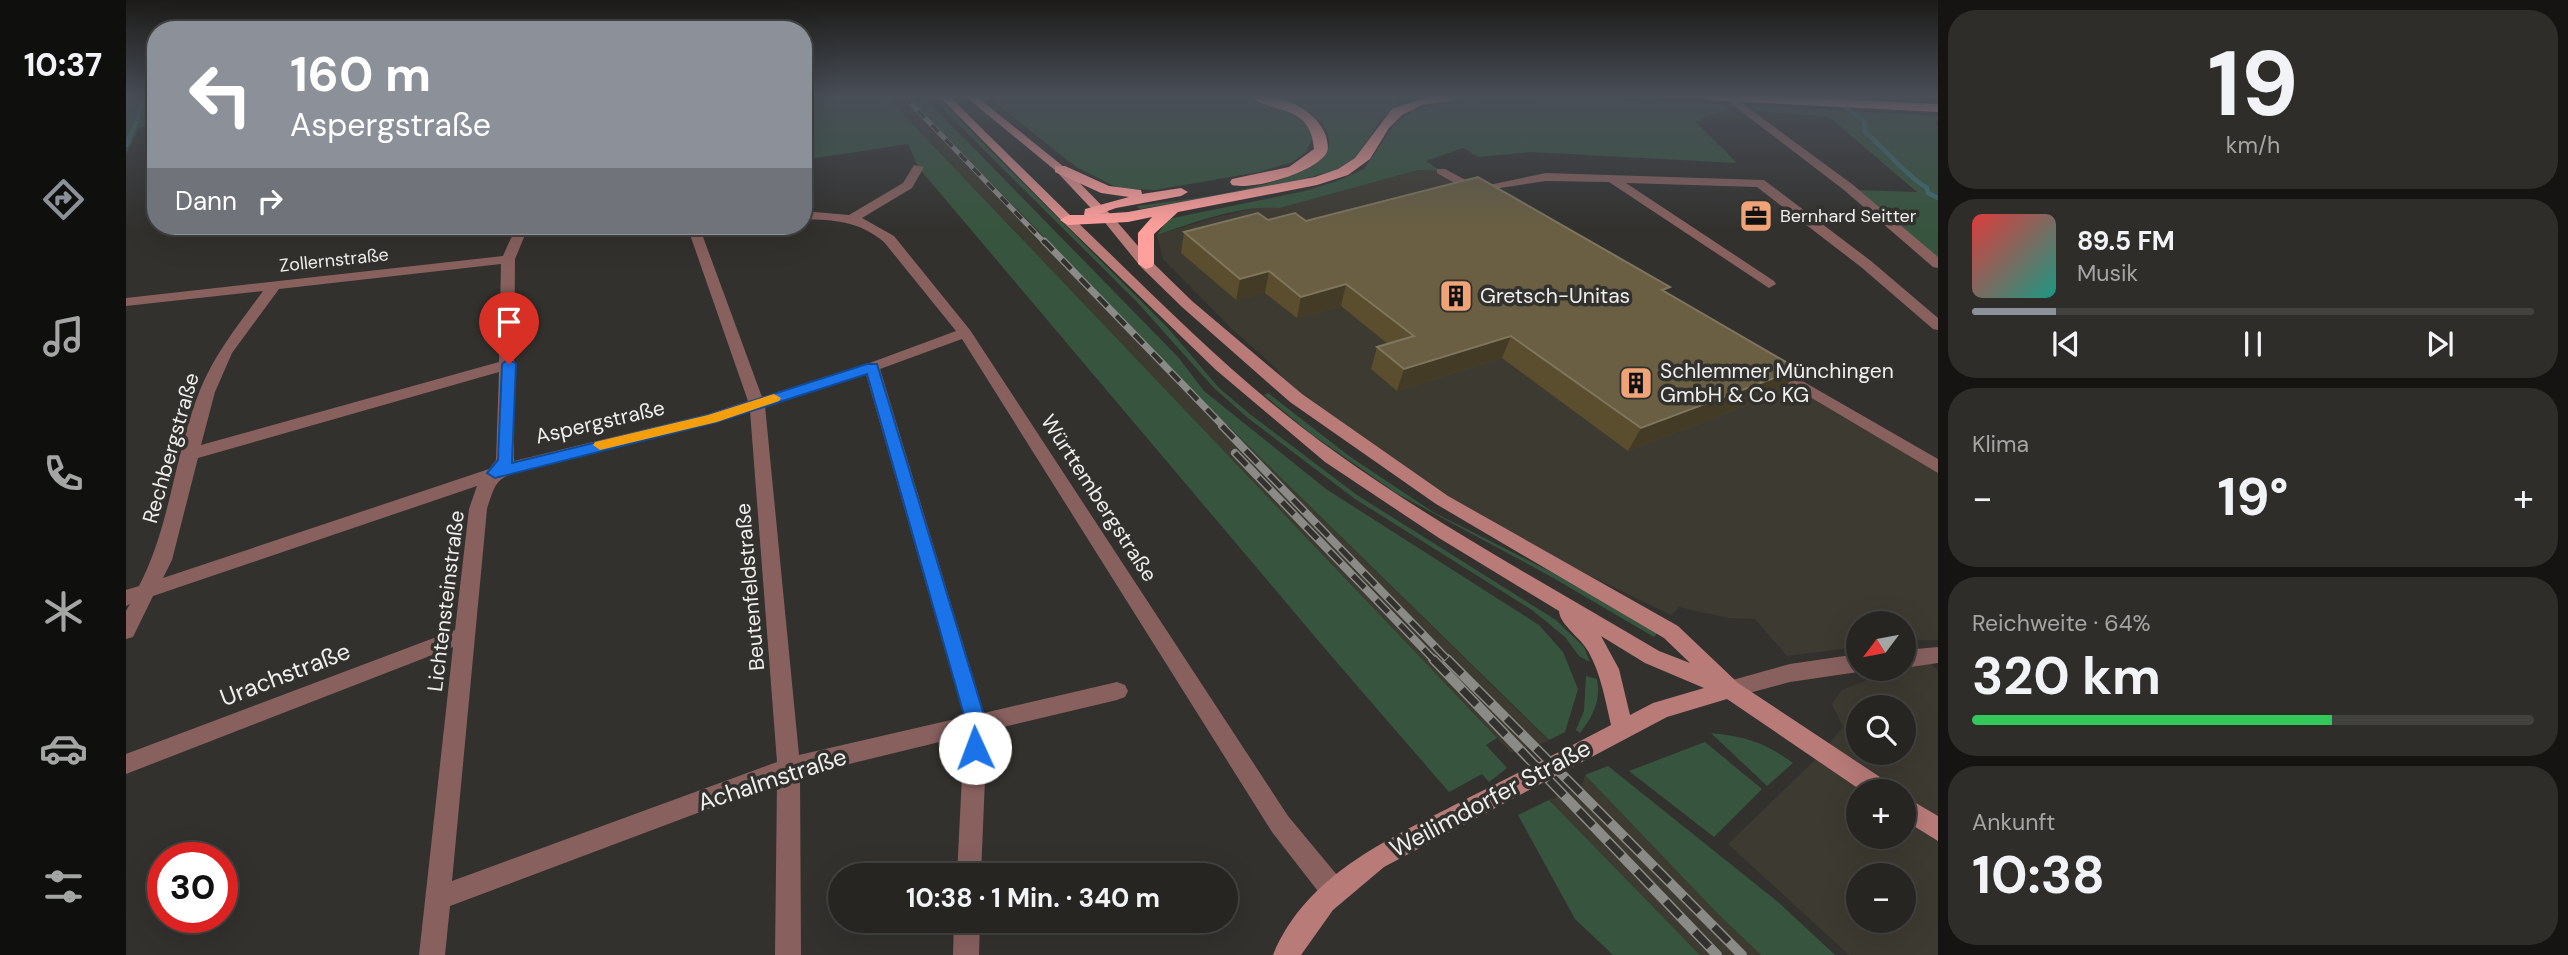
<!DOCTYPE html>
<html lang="de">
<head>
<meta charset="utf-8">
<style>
  body { margin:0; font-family:"DM Sans",sans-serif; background:#2e2d2a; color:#f1f3f6; height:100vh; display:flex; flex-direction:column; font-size:26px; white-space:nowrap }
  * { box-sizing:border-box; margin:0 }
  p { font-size:23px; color:#a4a5a5 }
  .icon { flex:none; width:38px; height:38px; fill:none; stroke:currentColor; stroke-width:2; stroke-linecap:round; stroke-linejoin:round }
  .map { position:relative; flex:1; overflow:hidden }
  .panel { display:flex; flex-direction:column; gap:10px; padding:10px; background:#151413; width:630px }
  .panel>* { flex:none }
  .hud { position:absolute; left:21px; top:21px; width:665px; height:214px; border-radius:28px; box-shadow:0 7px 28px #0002,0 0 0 2px #424240; background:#8c9099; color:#fff; overflow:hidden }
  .needle { width:46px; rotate:238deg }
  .tools { position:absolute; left:1720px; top:611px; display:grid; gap:14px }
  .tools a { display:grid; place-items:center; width:70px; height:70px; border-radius:50%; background:#262522; box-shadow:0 7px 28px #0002,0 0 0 2px #424240; font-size:35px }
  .speed { position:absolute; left:21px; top:842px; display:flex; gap:14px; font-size:35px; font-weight:700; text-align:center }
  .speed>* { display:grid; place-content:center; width:91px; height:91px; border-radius:50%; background:#262522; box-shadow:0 7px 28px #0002,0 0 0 2px #424240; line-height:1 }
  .speed .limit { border:10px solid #d22; background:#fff; color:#111 }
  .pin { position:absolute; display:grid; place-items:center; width:60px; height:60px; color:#fff; margin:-72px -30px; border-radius:50% 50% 50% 0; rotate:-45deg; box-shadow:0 0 7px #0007 }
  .pin .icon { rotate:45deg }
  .me { position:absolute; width:77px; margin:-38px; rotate:358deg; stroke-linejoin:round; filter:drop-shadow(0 0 5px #0008) }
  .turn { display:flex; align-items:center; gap:24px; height:147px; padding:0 28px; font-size:32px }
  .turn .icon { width:91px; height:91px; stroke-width:2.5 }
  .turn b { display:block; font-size:49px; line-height:60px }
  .then { display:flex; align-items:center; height:66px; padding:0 28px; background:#0003; gap:14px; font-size:26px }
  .big { font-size:52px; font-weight:700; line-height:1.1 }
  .panel .widget { flex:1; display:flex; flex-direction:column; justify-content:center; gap:10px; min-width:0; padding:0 24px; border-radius:28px; background:#2e2d2a }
  .panel .dial { align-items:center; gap:0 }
  .dial b { font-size:91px; line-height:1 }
  .song { display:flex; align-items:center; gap:21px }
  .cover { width:84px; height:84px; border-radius:10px; background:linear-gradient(135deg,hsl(0 70% 55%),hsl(170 70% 35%)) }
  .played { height:7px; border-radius:4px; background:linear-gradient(90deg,#8c9099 15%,#424240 15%) }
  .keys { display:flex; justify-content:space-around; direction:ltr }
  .heat { display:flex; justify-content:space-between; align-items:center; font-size:38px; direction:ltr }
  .charge { height:10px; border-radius:5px; background:linear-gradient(90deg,#34c759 64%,#424240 0) }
  .trip { position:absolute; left:702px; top:863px; width:410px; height:70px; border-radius:35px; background:#262522; box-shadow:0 7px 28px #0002,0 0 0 2px #424240; font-weight:700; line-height:70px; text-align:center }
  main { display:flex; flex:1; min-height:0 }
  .dock { display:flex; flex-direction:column; width:126px; justify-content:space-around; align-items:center; background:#0f0f0e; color:#a4a5a5 }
  .dock .icon { width:49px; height:49px }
  .dock .selected { color:#8c9099 }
  .dock b { font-size:32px; color:#f1f3f6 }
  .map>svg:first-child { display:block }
</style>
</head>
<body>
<main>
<nav class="dock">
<b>10:37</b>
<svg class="icon selected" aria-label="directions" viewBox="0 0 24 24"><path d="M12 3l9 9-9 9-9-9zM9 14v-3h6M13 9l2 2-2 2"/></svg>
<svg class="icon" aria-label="music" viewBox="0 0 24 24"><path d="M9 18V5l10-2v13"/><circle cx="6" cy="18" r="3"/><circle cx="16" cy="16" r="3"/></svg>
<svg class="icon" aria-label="phone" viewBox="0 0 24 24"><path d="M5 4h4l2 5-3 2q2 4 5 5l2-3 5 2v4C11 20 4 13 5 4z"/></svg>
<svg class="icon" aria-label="climate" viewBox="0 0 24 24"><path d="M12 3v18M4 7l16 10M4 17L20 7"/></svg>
<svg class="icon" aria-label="car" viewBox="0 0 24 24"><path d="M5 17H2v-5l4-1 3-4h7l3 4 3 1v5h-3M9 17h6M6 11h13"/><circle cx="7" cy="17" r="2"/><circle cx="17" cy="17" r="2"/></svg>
<svg class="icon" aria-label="filters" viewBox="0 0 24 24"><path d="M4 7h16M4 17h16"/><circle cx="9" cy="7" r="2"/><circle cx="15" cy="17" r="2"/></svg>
</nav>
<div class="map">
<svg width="1812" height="955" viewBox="0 0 1812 955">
  <rect width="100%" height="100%" fill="#32312e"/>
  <path fill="#3d3a31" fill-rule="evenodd" d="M781,96L1095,419L1423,741L1385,753L764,100Z
    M1292,170L1315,171L1812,467V640L1778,641V623H1732V647L1661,656L1629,619L1602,618L1553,607L1545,615L1353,522L1170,398L1150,368L1105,328L1037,259L1031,235L1091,217L1140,206L1154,208Z
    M1797,657L1812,670V955H1723L1602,844L1691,758L1717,727L1706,704L1716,690L1768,669L1778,668V664ZM1732,707H1778V752H1732ZM1732,791H1778V836H1732ZM1732,875H1778V920H1732Z
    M1459,775L1592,914L1635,955H1574L1423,800L1456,786Z"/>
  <path fill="#37553e" d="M677,96H760L1371,738L1360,745L1381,768L1363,782L1356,774L1323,792L1207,658L792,167L782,144L677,160Z
    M781,96H797L1052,357L1078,391L1200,489L1413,625L1437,652L1452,689L1439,732L1423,740L1095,419Z
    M810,96L1041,327L1093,388L1125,415L1231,495L1430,620L1458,647L1464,662L1453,656L1439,637L1406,610L1229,499L1122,418L1088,388L1011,302L823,115Z
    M861,96H1117C1140,101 1182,111 1186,139L1180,152L1167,162L1133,172L1029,190L992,188L950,167Z
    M1141,96H1277L1255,120L1230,157L1210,170L1158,184L1014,209L1011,206C1045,201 1209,186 1203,140C1199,112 1163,103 1141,96Z
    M1384,96L1597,104L1603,111L1583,115L1570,122L1611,163L1404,152L1352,157L1337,148L1300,161L1315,171L1292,170L1154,208C1117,204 1066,223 1031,235L1042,219L1179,191L1211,181L1238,169L1268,125L1288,110L1333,98Z
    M0,100H30V124L13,128L0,154Z
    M1623,105L1812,116V121H1809L1812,126V258L1732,190L1791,192L1703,117L1629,111Z
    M1142,393L1223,456L1307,512L1425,572L1531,633L1528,637L1424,576L1270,493L1184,433L1138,395Z
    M1460,676L1471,679C1475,702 1467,716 1454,733L1450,730L1458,711Z
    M1585,733C1620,737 1638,742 1667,763L1641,786Z
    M1579,742L1636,789L1588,837L1503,771Z
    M1482,766L1652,902L1709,955H1635L1592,914L1459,775Z
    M1423,800L1574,955H1487L1449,919L1392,815Z"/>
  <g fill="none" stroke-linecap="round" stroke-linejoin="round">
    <path stroke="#3c6d71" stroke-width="4.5" d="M1711,96L1717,105L1738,121L1739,132C1760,149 1778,174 1801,188L1802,193L1812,198
      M0,145L12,118L15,96"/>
    <path fill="#88615f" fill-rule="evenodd" d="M1595,96H1606L1726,184L1812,257V268L1807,267L1718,190Z
      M788,165L798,167L786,188L736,218L768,236L844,330L1162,816L1216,881L1220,890L1216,899L1207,902L1198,899L1146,832L836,339L754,369L858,713L991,682L999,685L1002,691L999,697L991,700L861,731L855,875H831L838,736L674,776L675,955H649L651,783L324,906L319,955H293L327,647L0,774V754L329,630L343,509L351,486L27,596L7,637L0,639V611L4,604L0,606V590L13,586C45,525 48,454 74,390C89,353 114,323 137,291L0,306V298L377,256C387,234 387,226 413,226L399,235L389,259L388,361L391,364L388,367V461L582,414L622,401L561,226H573L636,397L741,364L830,331L758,242C733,221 709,220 677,219V211L723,215L777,183ZM375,264L373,362L75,445L89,392L106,353L153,289ZM373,372L370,460L363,469L37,578L46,560L72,458ZM740,374L838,717L673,755L639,406ZM624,411L651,762L326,881L361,509C371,477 371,479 403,468Z
      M1311,169H1319L1353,187L1420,173L1638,180L1745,261L1812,318V330L1807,329L1735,267L1631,187L1500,183L1648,281L1650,284L1643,288L1483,182L1420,181L1374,188L1351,196L1311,173Z
      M1647,364L1812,459V473L1642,372L1639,369Z
      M1812,647V663L1778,668V650Z
      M1732,654V668H1740L1732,672L1664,682L1604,698L1596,695L1593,689L1596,683L1664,664Z
      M828,920H854L853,955H827Z"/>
    <path fill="#b87b78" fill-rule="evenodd" d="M982,215L986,216L1025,261L1066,301L1176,394L1322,496L1552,626L1612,683L1763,783L1767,791H1736L1601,699L1541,717L1258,867L1207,910L1175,955H1147C1181,872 1268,837 1342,798C1390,774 1437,750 1485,725C1479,699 1475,674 1462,651C1454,637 1434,625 1433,611L1313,538L1199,462L1090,370L938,223V217H946C1032,299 1115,386 1212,454C1314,527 1426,587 1533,651L1564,663L1538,638L1310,504L1164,402L1056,307L1015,267L976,219ZM1475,636L1519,663L1578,688L1527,703L1504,715L1493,669Z
      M1778,796L1812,816V841L1778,820Z"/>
    <path fill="#dd8e8c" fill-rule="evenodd" d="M813,96H823L946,217V223H938Z
      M839,96H850L938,167L986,216V222H978L930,171Z"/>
    <path fill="#ffa09d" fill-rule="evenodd" d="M1123,96C1150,93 1190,107 1200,136C1201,141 1203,148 1201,152C1190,173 1127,190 1106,185L1104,182L1106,179L1163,167L1188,149C1184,103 1148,115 1123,96Z
      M1303,96H1335L1329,100L1296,105L1276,115L1263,128L1244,159L1222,175L1191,185L1052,212L1028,234V264L1026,267L1020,269L1012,264V233L1026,217L1002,222L942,225L934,220L942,215H958L959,209L1003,197L975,193L929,172V166H939L983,186L1015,190L1016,194L1055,188L1062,192L1055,196L990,208L973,214L1002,212L1189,177L1212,169L1229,158L1266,109Z
      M1576,96H1644L1812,104V112L1582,100Z"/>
    <defs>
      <path id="rail-far3" d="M778,96L919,243"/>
      <path id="rail-far2" d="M918,241L1098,427"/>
      <path id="rail-far1" d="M1096,426L1323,661
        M1109,453L1309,661"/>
      <path id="rail" d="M1307,659L1591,955
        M1321,659L1616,955"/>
    </defs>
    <use href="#rail-far3" stroke="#8a8a87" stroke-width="5"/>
    <use href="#rail-far2" stroke="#8a8a87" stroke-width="7"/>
    <use href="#rail-far1" stroke="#8a8a87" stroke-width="8"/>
    <use href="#rail" stroke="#8a8a87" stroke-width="10"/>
    <use href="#rail-far3" stroke="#32312e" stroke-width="3.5" stroke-dasharray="10" stroke-linecap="butt"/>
    <use href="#rail-far2" stroke="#32312e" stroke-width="4.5" stroke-dasharray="13" stroke-linecap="butt"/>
    <use href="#rail-far1" stroke="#32312e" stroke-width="5" stroke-dasharray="17" stroke-linecap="butt"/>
    <use href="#rail" stroke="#32312e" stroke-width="7" stroke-dasharray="21" stroke-linecap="butt"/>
  </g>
  <path fill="#5a4e2e" d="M1142,220L1180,221L1541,292L1657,391L1502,451L1376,358L1271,391L1245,369L1251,347L1262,344L1215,306L1171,318L1139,293L1110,300L1055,253L1058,232Z"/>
  <path fill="#433b26" d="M1143,271L1139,293L1110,300L1114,279Z
    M1220,284L1215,306L1171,318L1175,297Z
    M1385,336L1376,358L1271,391L1278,369Z
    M1672,369L1657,391L1502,451L1515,428Z"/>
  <path fill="#6a5f43" stroke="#7f765e" stroke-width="2" d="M1352,177L1544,287L1536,290L1672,369L1515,428L1385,336L1278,369L1251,347L1288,336L1220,284L1175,297L1143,271L1114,279L1058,232L1132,213L1142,220L1169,213L1180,221Z"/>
  <linearGradient id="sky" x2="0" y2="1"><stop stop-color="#1c1b19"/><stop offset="0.42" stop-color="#494e57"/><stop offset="1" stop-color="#494e57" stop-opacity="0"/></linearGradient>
  <rect width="1812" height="229" fill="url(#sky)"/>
  <path fill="#1a73e8" stroke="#114b97" stroke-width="2" d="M383,359L390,364L386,463L582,415L741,364H751L860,722L859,748L856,754L849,757L842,754L839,748L840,722L741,374L591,422L369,478L361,473L372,460L376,364Z"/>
  <path fill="#f59e0b" d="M648,394L655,398L653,401L591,422L474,450L467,445L469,442L582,415Z"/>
  <defs>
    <symbol id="office-square" viewBox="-11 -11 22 22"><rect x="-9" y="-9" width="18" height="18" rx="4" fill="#efa377" stroke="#32312e"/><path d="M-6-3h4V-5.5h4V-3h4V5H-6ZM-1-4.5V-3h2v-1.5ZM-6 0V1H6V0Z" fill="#111"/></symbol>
    <symbol id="building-square" viewBox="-11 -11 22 22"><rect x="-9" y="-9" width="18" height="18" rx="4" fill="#efa377" stroke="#32312e"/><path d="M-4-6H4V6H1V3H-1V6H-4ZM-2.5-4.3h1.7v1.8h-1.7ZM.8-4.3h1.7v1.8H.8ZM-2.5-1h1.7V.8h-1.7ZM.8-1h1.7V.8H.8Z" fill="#111"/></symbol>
  </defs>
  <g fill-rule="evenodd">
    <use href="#office-square" x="1611" y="197" width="38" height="38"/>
    <use href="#building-square" x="1311" y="277" width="38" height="38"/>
    <use href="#building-square" x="1491" y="364" width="38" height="38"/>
  </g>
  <g text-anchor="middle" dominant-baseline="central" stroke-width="7" stroke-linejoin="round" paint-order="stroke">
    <g font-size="18" fill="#efefed" stroke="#32312e" text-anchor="start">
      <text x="1654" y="216">Bernhard Seitter</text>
    </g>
    <g font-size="18" fill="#efefed" stroke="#32312e">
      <text transform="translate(208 260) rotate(-6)">Zollernstraße</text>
    </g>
    <g font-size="21" fill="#efefed" stroke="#32312e" text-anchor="start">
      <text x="1354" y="296">Gretsch-Unitas</text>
      <text x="1534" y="371">Schlemmer Münchingen<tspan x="1534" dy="24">GmbH &amp; Co KG</tspan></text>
    </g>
    <g font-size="21" fill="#efefed" stroke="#32312e">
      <text transform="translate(474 422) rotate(-13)">Aspergstraße</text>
      <text transform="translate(45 448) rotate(-74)">Rechbergstraße</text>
      <text transform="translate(973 498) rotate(57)">Württembergstraße</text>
      <text transform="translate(624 587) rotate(-95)">Beutenfeldstraße</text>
      <text transform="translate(320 601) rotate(-83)">Lichtensteinstraße</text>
    </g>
    <g font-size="24" fill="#efefed" stroke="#32312e">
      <text transform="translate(159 674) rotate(-21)">Urachstraße</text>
      <text transform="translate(646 779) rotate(-18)">Achalmstraße</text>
      <text transform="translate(1364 798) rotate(-28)">Weilimdorfer Straße</text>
    </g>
  </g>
</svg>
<div class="tools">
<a><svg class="needle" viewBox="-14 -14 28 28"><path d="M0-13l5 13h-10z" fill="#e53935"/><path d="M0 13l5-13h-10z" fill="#a4a5a5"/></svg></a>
<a><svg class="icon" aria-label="search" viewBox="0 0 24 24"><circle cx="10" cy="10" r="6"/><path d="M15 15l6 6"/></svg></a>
<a>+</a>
<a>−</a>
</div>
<div class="speed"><div class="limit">30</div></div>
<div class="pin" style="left:383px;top:364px;background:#d93025"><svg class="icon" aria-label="arrive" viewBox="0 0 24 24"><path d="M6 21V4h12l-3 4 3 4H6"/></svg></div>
<svg class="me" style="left:849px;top:748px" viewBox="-20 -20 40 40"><circle r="19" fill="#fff"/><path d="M0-13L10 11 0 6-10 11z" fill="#1a73e8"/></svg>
<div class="trip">10:38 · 1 Min. · 340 m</div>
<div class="hud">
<div class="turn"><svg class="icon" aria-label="left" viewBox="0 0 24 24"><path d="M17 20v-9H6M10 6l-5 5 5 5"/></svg><div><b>160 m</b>Aspergstraße</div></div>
<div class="then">Dann<svg class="icon" aria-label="right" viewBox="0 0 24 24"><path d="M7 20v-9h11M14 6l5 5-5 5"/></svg></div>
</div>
</div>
<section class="panel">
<div class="widget dial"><b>19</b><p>km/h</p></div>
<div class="widget">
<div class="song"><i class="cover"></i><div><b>89.5 FM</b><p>Musik</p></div></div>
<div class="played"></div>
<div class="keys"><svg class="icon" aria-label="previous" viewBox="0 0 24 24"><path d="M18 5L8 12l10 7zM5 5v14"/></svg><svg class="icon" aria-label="pause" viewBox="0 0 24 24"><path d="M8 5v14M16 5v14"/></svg><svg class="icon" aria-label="next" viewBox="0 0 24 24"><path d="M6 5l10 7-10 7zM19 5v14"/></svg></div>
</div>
<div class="widget"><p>Klima</p>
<div class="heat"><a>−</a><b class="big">19°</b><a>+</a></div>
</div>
<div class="widget"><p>Reichweite · 64%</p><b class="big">320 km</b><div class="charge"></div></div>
<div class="widget"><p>Ankunft</p><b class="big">10:38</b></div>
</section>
</main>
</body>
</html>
